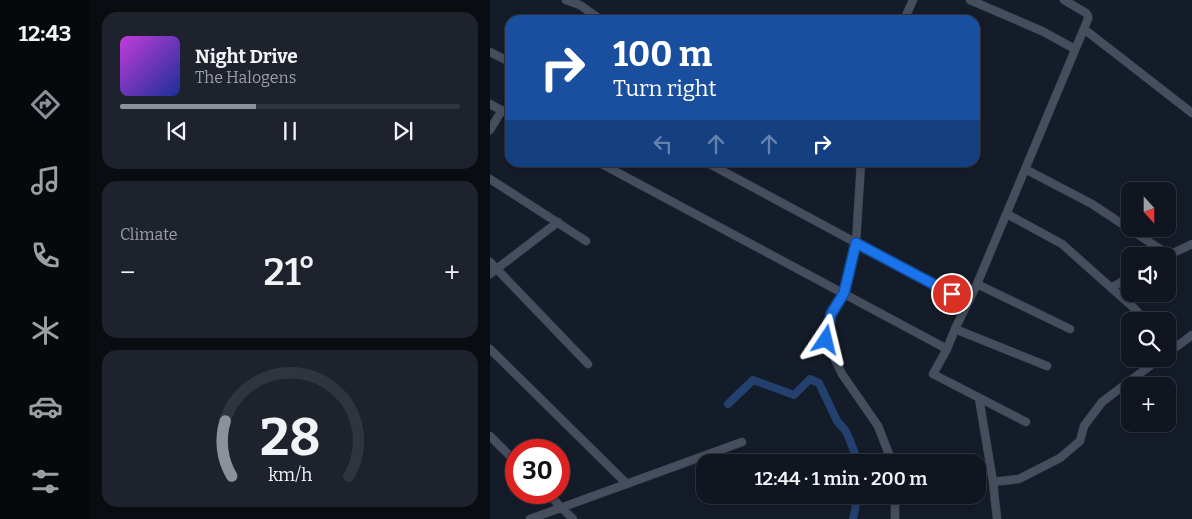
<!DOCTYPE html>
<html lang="en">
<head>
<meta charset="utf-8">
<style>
  body { margin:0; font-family:Bitter,serif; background:#1e222c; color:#f1f3f6; height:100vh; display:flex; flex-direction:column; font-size:19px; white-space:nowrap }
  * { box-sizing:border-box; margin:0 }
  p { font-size:16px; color:#9c9fa4 }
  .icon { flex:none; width:28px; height:28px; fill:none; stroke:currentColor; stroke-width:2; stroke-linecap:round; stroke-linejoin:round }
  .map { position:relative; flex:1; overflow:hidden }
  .side { display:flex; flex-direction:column; gap:12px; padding:12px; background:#090c11; width:400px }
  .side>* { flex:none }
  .hud { position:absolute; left:15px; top:15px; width:475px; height:152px; border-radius:15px; box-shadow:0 2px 8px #0003,0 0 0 1px #30343d; background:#1a4fa0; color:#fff; overflow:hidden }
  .needle { width:32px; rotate:159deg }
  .buttons { position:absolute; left:631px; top:182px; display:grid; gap:10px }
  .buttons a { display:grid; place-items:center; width:55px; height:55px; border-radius:10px; background:#10151f; box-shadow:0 2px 8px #0003,0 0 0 1px #30343d; font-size:25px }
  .speed { position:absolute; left:15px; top:439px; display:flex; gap:10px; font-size:25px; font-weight:700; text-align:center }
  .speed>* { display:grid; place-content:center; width:65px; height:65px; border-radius:50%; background:#10151f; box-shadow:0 2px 8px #0003,0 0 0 1px #30343d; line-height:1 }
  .speed .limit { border:8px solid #d22; background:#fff; color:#111 }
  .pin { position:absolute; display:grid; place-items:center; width:42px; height:42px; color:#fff; margin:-21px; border:2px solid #fff; border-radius:50%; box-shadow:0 1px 5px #0007 }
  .me { position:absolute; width:55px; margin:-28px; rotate:10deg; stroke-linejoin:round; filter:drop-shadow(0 0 4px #0008) }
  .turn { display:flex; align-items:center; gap:18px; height:105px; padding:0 25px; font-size:22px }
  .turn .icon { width:65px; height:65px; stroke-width:2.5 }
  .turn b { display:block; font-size:35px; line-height:42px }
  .lanes { display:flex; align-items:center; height:48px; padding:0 25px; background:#0003; justify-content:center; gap:25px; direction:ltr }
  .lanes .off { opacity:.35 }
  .big { font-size:38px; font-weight:600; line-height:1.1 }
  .side .widget { flex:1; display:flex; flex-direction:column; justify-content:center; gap:8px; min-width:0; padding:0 18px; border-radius:15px; background:#1e222c }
  .side .dial { align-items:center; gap:0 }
  .dial svg { height:130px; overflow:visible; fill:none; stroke:#30343d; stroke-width:7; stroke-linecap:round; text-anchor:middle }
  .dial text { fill:#f1f3f6; stroke:none }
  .song { display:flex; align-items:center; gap:15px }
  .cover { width:60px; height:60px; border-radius:8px; background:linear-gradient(135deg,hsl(290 70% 55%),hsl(230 70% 35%)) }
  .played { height:5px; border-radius:2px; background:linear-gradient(90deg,#8c9099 40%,#30343d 40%) }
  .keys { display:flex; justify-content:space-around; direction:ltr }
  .heat { display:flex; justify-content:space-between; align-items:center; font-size:28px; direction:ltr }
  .trip { position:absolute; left:206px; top:454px; width:290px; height:50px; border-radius:15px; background:#10151f; box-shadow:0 2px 8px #0003,0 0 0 1px #30343d; font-weight:600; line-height:50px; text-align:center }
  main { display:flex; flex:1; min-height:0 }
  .menu { display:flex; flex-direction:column; width:90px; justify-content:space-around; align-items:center; background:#06080c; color:#9c9fa4 }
  .menu .icon { width:35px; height:35px }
  .menu .current { color:#8c9099 }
  .menu b { font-size:22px; color:#f1f3f6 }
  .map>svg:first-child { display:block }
</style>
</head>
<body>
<main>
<nav class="menu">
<b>12:43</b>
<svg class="icon current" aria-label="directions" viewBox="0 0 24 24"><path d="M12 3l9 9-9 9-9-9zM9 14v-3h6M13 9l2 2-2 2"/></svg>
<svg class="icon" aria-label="music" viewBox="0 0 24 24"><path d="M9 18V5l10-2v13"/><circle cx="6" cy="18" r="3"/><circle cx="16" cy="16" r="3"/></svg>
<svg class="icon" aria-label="phone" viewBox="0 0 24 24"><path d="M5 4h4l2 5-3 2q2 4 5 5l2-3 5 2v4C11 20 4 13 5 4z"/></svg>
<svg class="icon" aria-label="climate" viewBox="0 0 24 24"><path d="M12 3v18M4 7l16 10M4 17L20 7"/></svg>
<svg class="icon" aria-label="car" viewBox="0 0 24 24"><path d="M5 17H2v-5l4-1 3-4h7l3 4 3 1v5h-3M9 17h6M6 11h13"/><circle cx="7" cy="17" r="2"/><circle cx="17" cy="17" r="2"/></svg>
<svg class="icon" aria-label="filters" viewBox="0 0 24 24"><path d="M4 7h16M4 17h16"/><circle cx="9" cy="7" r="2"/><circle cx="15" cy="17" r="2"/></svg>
</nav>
<section class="side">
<div class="widget">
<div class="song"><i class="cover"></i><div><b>Night Drive</b><p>The Halogens</p></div></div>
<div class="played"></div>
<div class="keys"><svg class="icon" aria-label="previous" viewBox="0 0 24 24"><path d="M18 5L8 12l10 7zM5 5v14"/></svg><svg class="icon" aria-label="pause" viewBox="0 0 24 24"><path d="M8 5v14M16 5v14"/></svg><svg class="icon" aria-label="next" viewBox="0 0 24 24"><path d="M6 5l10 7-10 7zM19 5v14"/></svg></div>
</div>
<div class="widget"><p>Climate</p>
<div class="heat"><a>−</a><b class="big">21°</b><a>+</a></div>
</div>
<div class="widget dial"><svg viewBox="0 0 100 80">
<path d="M14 69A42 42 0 1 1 86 69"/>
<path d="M14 69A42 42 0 0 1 10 35" stroke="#8c9099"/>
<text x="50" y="56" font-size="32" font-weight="700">28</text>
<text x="50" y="72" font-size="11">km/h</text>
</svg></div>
</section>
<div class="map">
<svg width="702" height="519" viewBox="0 0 702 519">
  <rect width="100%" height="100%" fill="#151c29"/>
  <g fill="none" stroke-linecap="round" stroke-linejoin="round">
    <path stroke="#23406e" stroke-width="8" d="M238,404L263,380L304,395L320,379L329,383L347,421L355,430L359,438L368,462
      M363,519L368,495"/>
    <defs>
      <path id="minor" d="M76,0L90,5L111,20
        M480,0L552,31L585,49
        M414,20L423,0
        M594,29L702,113
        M0,52L20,62
        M0,104L20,115
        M0,130L12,110
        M108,162L457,349L465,329L557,366
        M216,162L478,303
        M371,162L366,243L353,293L341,314L336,340L352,374L388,426L402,462
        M537,170L602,204L679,255
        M0,179L96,241
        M517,214L572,244L645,309L655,321
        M677,256L702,244
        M0,262L98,364
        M0,274L68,222
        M487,284L580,329
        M621,288L640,277
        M465,329L487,284L598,19V16L596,13L574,0
        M0,349L137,484
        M457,349L443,374L536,422
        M678,353L702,335
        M489,398L503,482L507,519
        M0,436L26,462
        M503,482L529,479L570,458L590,441L594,426L612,402L669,359
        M56,492L83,519
        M405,495V519
        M40,519L252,442"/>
    </defs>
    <use href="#minor" stroke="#353843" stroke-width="9"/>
    <use href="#minor" stroke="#464e5e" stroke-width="8"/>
  </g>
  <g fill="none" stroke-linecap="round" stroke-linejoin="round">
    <defs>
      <path id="route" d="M336,340L341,314L354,293L366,243L462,294"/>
    </defs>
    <use href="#route" stroke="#114b97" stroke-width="12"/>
    <use href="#route" stroke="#1a73e8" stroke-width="9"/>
  </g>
</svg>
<div class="buttons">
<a><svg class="needle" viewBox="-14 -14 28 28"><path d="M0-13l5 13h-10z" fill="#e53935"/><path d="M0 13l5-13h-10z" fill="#9c9fa4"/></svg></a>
<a><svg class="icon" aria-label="sound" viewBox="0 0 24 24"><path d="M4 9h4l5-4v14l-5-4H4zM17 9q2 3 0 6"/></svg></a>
<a><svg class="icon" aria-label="search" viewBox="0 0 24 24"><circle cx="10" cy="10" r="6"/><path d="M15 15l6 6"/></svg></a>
<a>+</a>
</div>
<div class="speed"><div class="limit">30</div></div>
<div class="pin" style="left:462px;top:294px;background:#d93025"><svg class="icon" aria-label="arrive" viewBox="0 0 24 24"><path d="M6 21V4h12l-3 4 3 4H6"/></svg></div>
<svg class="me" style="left:336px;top:340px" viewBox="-20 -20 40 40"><path d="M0-17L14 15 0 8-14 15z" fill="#1a73e8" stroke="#fff" stroke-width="4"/></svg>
<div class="trip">12:44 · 1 min · 200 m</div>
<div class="hud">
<div class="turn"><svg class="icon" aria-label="right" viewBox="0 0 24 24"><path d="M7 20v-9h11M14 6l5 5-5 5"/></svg><div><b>100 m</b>Turn right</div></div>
<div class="lanes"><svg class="icon off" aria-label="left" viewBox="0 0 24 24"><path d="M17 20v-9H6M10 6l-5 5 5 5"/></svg><svg class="icon off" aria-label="ahead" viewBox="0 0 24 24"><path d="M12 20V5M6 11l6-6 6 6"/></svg><svg class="icon off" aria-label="ahead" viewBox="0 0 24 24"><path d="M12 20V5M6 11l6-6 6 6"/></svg><svg class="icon" aria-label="right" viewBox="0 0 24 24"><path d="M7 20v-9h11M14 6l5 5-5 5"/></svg></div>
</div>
</div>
</main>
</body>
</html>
